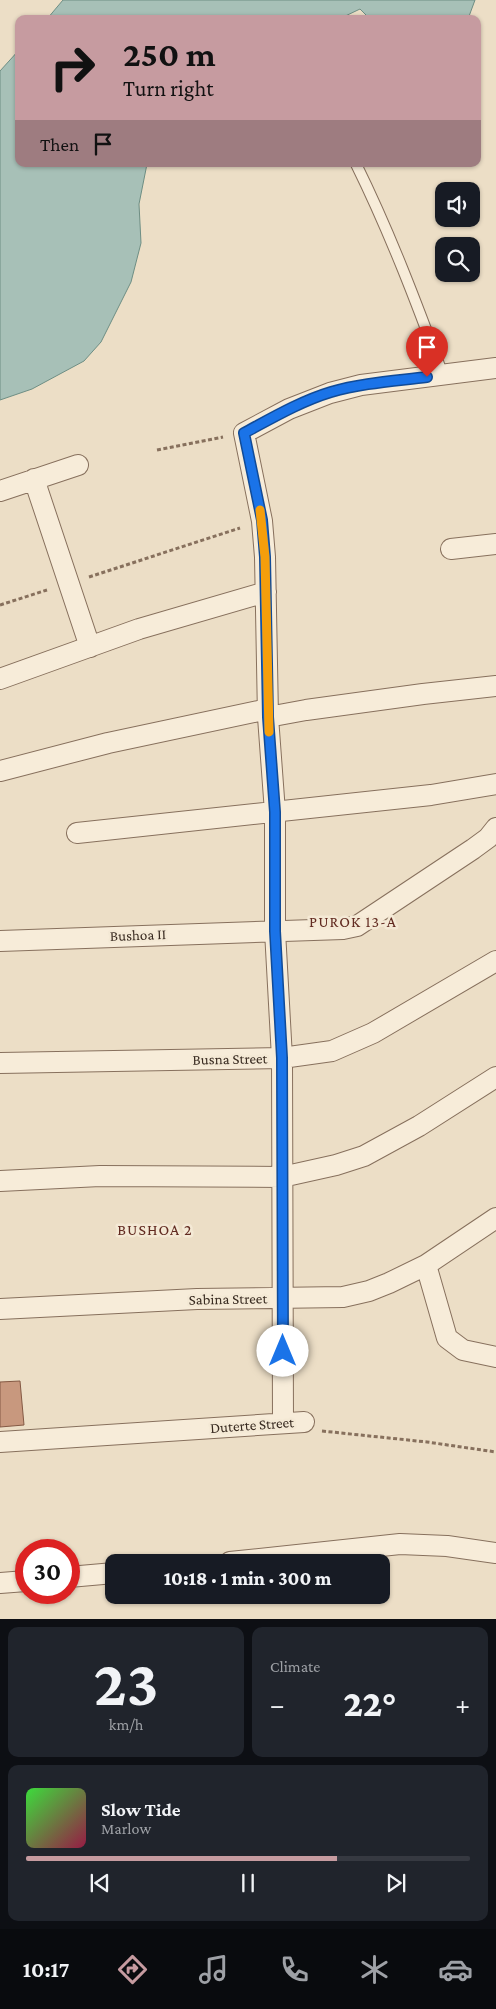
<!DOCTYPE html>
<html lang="en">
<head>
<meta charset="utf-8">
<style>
  body { margin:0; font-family:"Crimson Pro",serif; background:#20242c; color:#f1f3f6; height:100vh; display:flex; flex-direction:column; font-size:19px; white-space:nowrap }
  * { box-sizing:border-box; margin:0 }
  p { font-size:16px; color:#9ea1a6 }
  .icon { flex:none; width:28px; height:28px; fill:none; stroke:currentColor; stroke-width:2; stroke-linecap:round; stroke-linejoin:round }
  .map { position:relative; height:1619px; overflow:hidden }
  .details { display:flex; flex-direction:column; gap:8px; padding:8px; background:#0d0f14; flex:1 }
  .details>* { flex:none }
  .banner { position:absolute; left:15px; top:15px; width:466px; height:152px; border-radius:10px; box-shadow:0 1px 4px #0004; background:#c69ba0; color:#111; overflow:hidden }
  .controls { position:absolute; left:435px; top:182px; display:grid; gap:10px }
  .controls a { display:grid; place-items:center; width:45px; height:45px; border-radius:10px; background:#171b24; box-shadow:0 1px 4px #0004; font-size:25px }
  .speed { position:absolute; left:15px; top:1539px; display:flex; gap:10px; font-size:25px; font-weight:700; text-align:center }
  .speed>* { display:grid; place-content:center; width:65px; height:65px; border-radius:50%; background:#171b24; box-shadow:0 1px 4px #0004; line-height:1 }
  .speed .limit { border:8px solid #d22; background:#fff; color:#111 }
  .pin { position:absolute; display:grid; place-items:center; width:42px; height:42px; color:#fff; margin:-51px -21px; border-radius:50% 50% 50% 0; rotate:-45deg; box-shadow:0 0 5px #0007 }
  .pin .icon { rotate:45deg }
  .me { position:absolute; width:55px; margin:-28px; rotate:0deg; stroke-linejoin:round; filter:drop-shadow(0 0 4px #0008) }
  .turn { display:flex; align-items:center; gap:18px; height:105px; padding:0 25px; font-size:22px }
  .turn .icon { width:65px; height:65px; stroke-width:2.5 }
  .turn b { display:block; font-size:35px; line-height:42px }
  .then { display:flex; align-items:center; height:48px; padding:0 25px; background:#0003; gap:10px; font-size:19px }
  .big { font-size:38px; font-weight:800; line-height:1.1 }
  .details .card { flex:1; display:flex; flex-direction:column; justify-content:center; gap:8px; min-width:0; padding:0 18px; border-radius:10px; background:#20242c }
  .details .dial { align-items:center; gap:0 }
  .dial b { font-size:65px; line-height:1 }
  .song { display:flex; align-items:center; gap:15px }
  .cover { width:60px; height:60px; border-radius:8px; background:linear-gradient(135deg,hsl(120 70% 55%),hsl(340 70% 35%)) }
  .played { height:5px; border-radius:2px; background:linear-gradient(90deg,#c69ba0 70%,#363941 70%) }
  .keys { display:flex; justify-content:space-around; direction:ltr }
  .heat { display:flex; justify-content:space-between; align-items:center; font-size:28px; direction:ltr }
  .details .tiles { flex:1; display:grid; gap:8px; grid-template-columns:1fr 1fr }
  .card:last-child { grid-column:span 2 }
  .trip { position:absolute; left:105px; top:1554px; width:285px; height:50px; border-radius:10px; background:#171b24; box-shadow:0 1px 4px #0004; font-weight:800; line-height:50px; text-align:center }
  .tabs { display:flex; height:80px; justify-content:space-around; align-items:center; background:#090b0e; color:#9ea1a6 }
  .tabs .icon { width:35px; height:35px }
  .tabs .active { color:#c69ba0 }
  .tabs b { font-size:22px; color:#f1f3f6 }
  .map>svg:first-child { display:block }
</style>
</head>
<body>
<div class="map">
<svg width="496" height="1619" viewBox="0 0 496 1619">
  <rect width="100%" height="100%" fill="#ecdec6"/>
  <path fill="#a7c0b7" stroke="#6e8e84" d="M63,0H475L468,19H370L360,9L339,19H47Z
    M19,50V164H147L139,204L141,243L131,282L101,342L84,361L32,389L0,400V71Z"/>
  <path fill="#c8987e" stroke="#845944" d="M20,1381L24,1425L0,1427V1382Z"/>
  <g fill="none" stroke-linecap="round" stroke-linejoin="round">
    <defs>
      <path id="service" d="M356,164C390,233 417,304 443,375"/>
      <path id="minor" d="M34,479L90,647
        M0,491L78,465
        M451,549L496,544
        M0,679L139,629L266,592
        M268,717L306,710L423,694L496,686
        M0,771L108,743L268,709
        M77,833L431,795L496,784
        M0,941L343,929L357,926L473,849L488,838L496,828
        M0,1063L282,1058L332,1051L373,1033L496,961
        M0,1181L100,1176L282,1177L336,1165L364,1156L419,1126L496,1077
        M426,1265L447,1338L463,1350L496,1357
        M0,1309L197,1299L343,1297L369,1291L389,1283L426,1265L496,1218
        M283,1423L282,1058L275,931V812L268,717L265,557L262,521L244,433L289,409L330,393L361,385L496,368
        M0,1442L304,1422
        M230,1562L400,1544L447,1546L496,1553
        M69,1577L114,1573
        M0,1583L26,1581"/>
    </defs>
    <use href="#service" stroke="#87705d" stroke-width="12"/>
    <use href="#minor" stroke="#87705d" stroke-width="22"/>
    <path stroke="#87705d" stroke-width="3" stroke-dasharray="4 2.5" stroke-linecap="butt" d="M157,450L223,437
      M89,577L240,528
      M0,605L47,590
      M322,1431L427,1442L496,1452"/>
    <use href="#service" stroke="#f7ecd9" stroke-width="10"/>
    <use href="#minor" stroke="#f7ecd9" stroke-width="20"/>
  </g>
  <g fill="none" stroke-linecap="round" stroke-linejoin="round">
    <defs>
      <path id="route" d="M283,1351L282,1058L275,931V812L268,717L265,557L262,520L244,433C272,418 301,401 331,392C362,383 395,381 427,377"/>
    </defs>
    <use href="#route" stroke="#114b97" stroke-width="12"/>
    <use href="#route" stroke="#1a73e8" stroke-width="9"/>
    <path stroke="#f59e0b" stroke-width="9" d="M260,510L265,557L269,732"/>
  </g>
  <g text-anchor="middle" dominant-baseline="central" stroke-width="5" stroke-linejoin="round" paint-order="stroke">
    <g font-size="15" fill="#382a20" stroke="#f4e9d5">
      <text transform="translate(138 935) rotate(-2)">Bushoa II</text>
      <text transform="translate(230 1059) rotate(-1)">Busna Street</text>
      <text transform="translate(228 1299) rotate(-1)">Sabina Street</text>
      <text transform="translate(252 1425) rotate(-4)">Duterte Street</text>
    </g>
    <g font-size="16" letter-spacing="1" fill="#622b21" stroke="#f4e9d5">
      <text x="353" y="921">PUROK 13-A</text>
      <text x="155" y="1229">BUSHOA 2</text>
    </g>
  </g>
</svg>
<div class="controls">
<a><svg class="icon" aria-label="sound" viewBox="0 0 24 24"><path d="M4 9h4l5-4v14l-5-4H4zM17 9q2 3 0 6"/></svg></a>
<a><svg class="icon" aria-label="search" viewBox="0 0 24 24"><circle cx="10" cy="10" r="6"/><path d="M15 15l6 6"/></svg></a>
</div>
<div class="speed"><div class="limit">30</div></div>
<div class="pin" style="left:427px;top:377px;background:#d93025"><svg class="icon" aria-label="arrive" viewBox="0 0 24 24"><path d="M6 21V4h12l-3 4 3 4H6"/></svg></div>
<svg class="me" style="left:283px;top:1351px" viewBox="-20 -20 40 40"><circle r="19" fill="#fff"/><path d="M0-13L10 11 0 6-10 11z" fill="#1a73e8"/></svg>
<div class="trip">10:18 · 1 min · 300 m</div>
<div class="banner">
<div class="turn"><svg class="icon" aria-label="right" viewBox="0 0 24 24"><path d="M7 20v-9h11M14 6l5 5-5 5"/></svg><div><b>250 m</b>Turn right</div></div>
<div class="then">Then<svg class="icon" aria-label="arrive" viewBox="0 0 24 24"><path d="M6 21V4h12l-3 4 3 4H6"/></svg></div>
</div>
</div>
<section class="details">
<div class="tiles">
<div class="card dial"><b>23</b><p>km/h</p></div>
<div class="card"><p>Climate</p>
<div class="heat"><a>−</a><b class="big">22°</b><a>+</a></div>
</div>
<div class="card">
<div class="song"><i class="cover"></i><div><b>Slow Tide</b><p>Marlow</p></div></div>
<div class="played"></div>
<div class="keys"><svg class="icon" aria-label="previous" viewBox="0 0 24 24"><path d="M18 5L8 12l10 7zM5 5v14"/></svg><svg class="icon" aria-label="pause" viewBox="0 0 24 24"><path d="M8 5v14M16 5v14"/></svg><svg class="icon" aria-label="next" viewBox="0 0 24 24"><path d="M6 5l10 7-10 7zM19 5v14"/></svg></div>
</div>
</div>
</section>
<nav class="tabs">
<b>10:17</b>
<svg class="icon active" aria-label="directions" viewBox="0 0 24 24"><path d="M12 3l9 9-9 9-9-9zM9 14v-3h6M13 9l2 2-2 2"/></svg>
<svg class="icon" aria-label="music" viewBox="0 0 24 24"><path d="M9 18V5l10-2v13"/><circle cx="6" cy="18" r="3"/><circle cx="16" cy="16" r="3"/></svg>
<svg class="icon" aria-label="phone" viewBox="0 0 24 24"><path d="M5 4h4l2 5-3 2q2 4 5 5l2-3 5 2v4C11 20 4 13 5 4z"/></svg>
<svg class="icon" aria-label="climate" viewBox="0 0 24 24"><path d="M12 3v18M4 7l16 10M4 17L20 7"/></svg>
<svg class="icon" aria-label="car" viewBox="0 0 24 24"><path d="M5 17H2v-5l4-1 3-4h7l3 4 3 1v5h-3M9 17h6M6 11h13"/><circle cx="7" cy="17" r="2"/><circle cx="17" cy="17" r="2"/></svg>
</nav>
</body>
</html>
